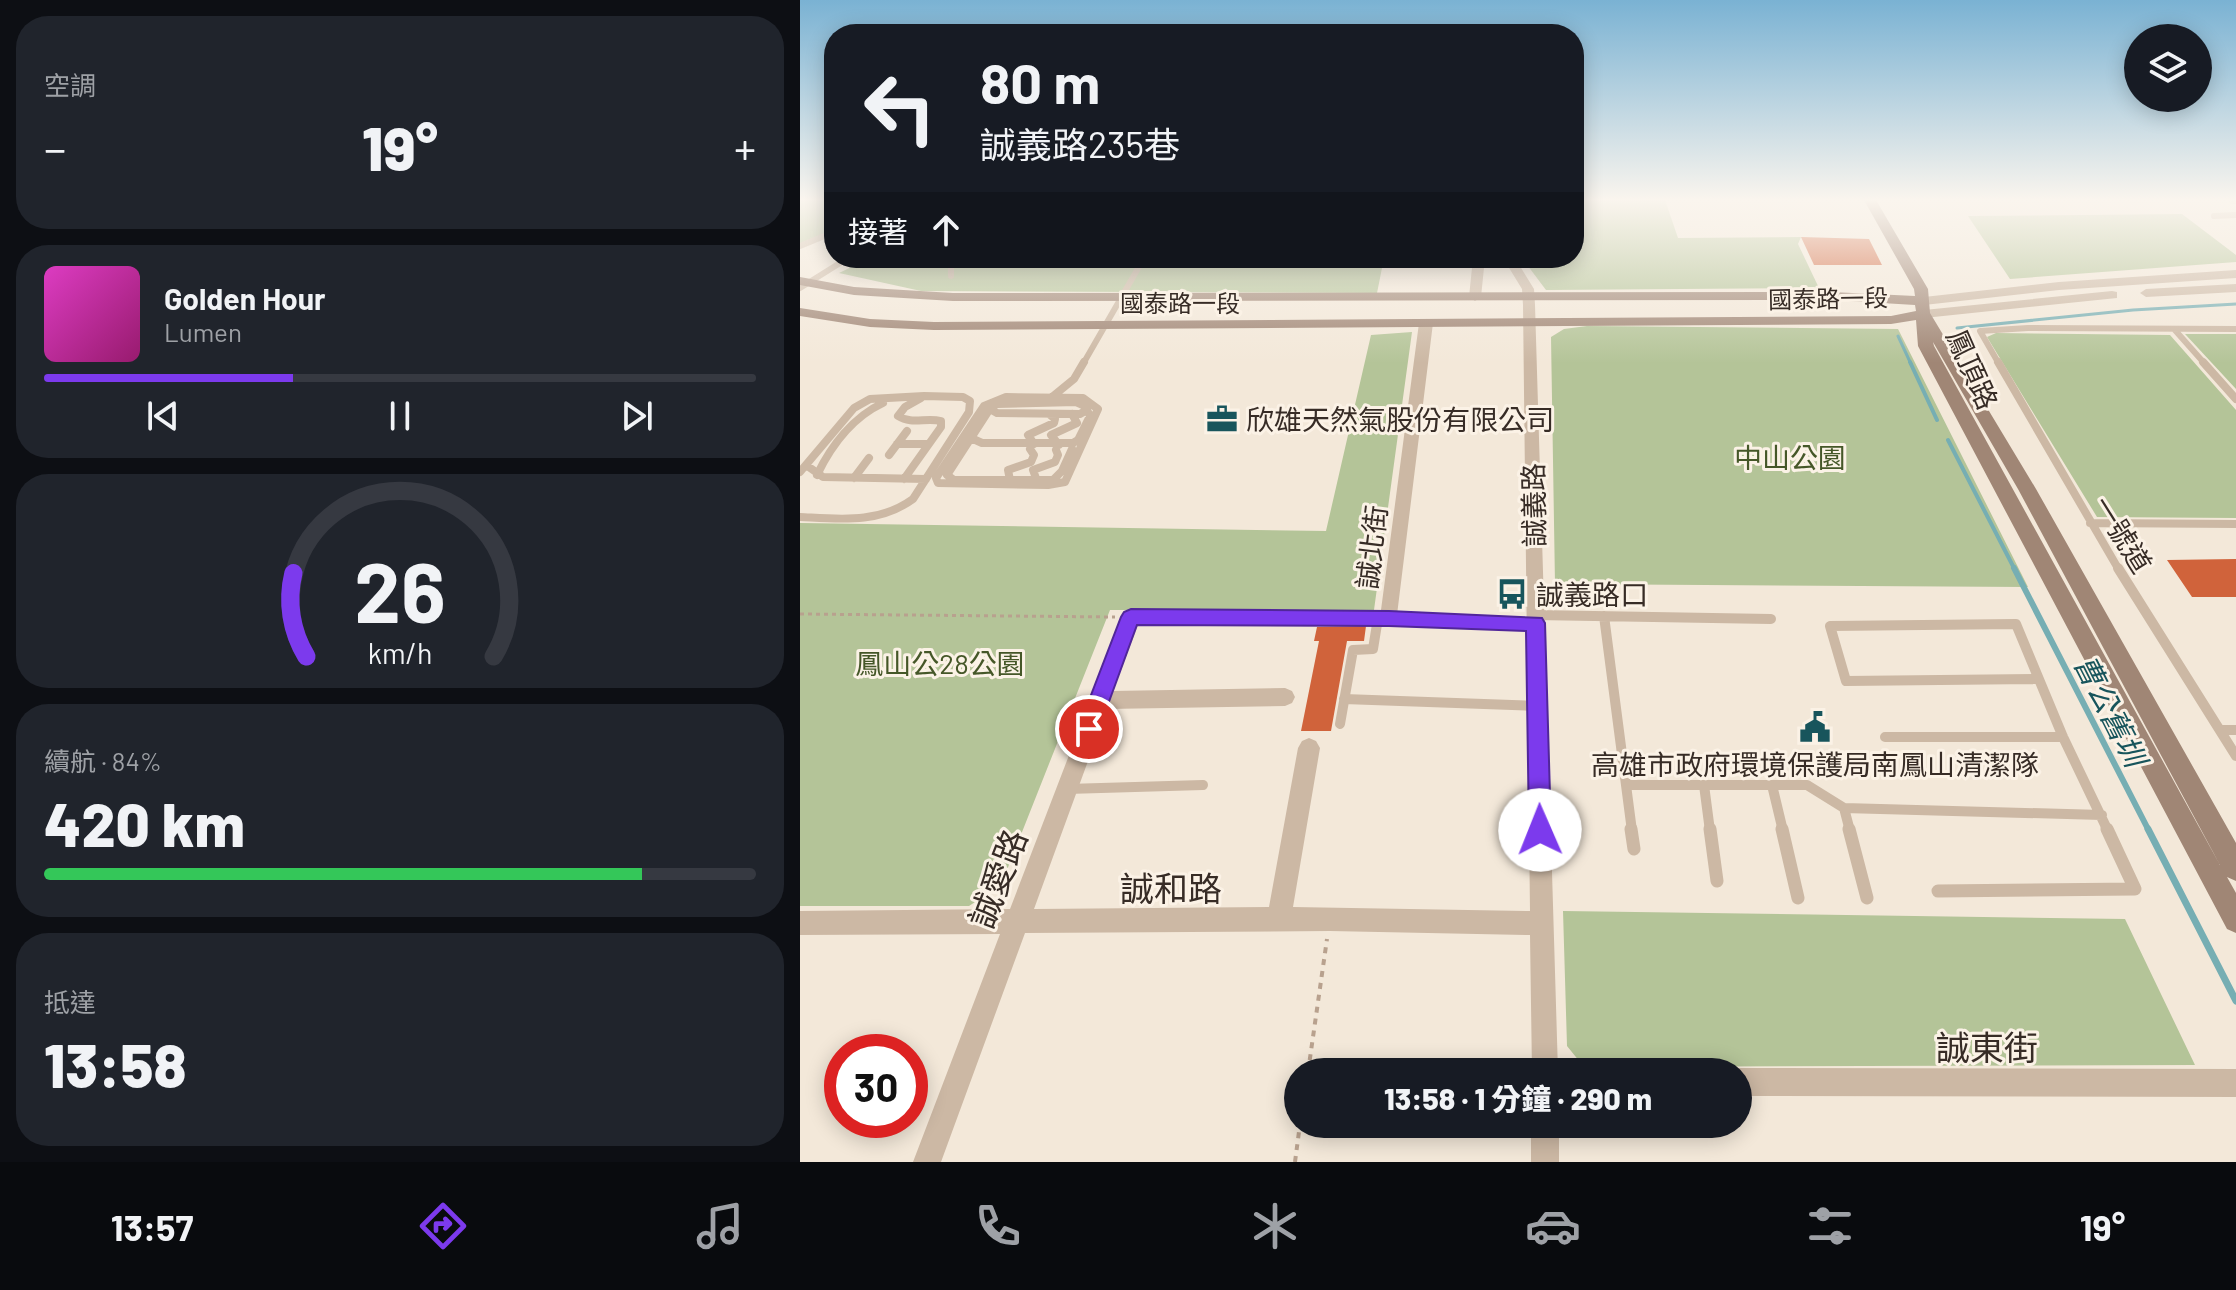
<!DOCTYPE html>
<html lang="zh-TW">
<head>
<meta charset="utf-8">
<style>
  body { margin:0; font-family:Barlow,"Noto Sans TC",sans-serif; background:#20242c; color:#f1f3f6; height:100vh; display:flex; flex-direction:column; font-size:30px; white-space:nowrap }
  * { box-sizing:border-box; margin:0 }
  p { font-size:26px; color:#9ea1a6 }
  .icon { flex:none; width:44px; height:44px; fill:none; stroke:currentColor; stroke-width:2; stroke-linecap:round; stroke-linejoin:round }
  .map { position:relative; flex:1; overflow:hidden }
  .side { display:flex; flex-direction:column; gap:16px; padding:16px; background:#0d0f14; width:800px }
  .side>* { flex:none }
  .guide { position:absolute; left:24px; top:24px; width:760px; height:244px; border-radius:32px; box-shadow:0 4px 20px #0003; background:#171b24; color:#f1f3f6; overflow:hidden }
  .buttons { position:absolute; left:1324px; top:24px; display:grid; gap:16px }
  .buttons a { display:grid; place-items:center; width:88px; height:88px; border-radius:50%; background:#171b24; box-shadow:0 4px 20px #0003; font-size:40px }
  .speed { position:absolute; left:24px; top:1034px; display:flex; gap:16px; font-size:40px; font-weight:700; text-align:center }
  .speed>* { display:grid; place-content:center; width:104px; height:104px; border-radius:50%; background:#171b24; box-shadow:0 4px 20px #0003; line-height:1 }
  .speed .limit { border:12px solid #d22; background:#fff; color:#111 }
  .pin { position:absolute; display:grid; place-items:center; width:68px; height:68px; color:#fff; margin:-34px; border:4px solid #fff; border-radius:50%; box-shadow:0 2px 8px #0007 }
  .me { position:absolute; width:88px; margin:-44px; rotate:359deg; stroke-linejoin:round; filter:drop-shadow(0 0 6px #0008) }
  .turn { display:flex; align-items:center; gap:28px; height:168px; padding:0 24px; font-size:36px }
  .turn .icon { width:104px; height:104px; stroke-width:2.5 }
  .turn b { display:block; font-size:56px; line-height:68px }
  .then { display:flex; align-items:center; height:76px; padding:0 24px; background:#0003; gap:16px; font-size:30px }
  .big { font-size:60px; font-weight:800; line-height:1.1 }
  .side .tile { flex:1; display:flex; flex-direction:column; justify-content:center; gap:12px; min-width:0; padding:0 28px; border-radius:32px; background:#20242c }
  .side .dial { align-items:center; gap:0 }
  .dial svg { height:208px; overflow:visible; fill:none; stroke:#363941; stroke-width:7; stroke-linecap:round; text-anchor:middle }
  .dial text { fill:#f1f3f6; stroke:none }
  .song { display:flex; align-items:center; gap:24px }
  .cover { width:96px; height:96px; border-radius:12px; background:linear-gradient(135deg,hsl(310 70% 55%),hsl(320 70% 35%)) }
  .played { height:8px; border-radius:4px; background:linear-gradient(90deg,#7c3aed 35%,#363941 35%) }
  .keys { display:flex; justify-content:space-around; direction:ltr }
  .heat { display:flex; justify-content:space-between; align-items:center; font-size:44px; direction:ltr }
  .charge { height:12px; border-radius:6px; background:linear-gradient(90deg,#34c759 84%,#363941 0) }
  .trip { position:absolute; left:484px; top:1058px; width:468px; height:80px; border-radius:40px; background:#171b24; box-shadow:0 4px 20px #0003; font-weight:800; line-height:80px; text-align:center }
  .menu { display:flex; height:128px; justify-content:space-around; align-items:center; background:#090b0e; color:#9ea1a6 }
  .menu .icon { width:56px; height:56px }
  .menu .current { color:#7c3aed }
  .menu b { font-size:36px; color:#f1f3f6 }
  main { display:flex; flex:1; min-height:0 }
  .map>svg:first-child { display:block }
</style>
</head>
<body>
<main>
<section class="side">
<div class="tile"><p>空調</p>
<div class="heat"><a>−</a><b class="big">19°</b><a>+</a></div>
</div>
<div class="tile">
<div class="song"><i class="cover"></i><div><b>Golden Hour</b><p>Lumen</p></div></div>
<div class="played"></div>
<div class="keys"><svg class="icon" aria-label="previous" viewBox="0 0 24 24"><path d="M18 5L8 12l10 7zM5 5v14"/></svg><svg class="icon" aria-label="pause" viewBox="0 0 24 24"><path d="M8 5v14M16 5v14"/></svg><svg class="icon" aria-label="next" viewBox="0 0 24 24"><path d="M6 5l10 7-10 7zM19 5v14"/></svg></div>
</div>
<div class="tile dial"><svg viewBox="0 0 100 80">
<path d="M14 69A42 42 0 1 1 86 69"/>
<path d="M14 69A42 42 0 0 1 9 37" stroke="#7c3aed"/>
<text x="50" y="56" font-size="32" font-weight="700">26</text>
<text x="50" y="72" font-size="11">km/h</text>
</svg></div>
<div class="tile"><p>續航 · 84%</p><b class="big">420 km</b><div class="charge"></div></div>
<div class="tile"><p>抵達</p><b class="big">13:58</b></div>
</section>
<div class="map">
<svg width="1436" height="1162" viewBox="0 0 1436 1162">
  <rect width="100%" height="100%" fill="#f3e8d9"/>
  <path fill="#b4c498" d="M0,200H34V230L0,244Z
    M774,200H865L878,238L1001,237L998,244L1019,288L746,290L722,258H774Z
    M1382,214L1436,255V262L1210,279L1168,216Z
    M70,258H584L577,293L121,291L39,273Z
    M787,326L1098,329L1228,587L755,584L751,337L764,329Z
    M612,332L574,610H310L201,885L169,906H0V523L526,531L571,335Z
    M1196,333L1370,335L1436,410V518L1297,517L1187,337Z
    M1385,334H1436V389Z
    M763,911L1325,919L1395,1065L784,1067L767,1046Z"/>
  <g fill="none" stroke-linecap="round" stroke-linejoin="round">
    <path stroke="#76aeb3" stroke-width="3" d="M1157,328L1333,310L1436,304
      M1098,336L1111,364"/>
    <path stroke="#76aeb3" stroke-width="4" d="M1110,362L1137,420
      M1148,440L1215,570"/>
    <path stroke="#76aeb3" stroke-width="6" d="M1214,568L1349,831"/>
    <path stroke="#76aeb3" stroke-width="7" d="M1348,829L1436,1001"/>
  </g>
  <path fill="#d0633b" d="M1001,237L1069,239L1082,265H1014Z
    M1436,559V597H1392L1367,560Z
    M566,626L564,641H547L531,731H501L519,641H514L517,627Z"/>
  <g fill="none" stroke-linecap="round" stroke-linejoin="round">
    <path stroke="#b8a18e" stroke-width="3" stroke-dasharray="4 4" stroke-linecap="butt" d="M0,614L315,617"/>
    <path stroke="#b8a18e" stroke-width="4" stroke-dasharray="6 6" stroke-linecap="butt" d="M508,1072L527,939
      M495,1162L500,1124"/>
    <path stroke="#ccb8a4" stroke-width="6" d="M1432,201H1436
      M1414,216L1436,215
      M0,246L34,232
      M151,276V267L161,258
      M0,288L48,258
      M1374,329L1405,364
      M283,364L344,258
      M1199,364L1180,331L1228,328L1436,329"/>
    <path stroke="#ccb8a4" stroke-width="8" d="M1198,362L1319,570
      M1403,362L1436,399
      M206,397L283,398L298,409L265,482L248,485L138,483L136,478L184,406Z
      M252,397L274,379L284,362
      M190,409L197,413L280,414L287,410
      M171,438L182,443H273L278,440L290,416L285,406L276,402L197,404L191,407L147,475L154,480H253L262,471L272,449
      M97,444H128
      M234,444L228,435L254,423L255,419L249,414
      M259,445L251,435L277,423L272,414
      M89,455L107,431
      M6,465L23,477L126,479
      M0,472L54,408L70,399L124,396L163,397L170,401L169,412L113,499C79,524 40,519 0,517
      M17,475C31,446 53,417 83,403
      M54,478L69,458
      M104,479L141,427V421C126,417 112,425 98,416L105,407L121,398
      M210,480L208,470L231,462L234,455L230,449
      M237,481L233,470L255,462L258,455L256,450
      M1290,523L1436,524"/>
    <path stroke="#ccb8a4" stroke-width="10" d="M1318,568L1436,756
      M735,615L971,619
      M804,616L832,831
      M589,618L735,623
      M1238,679L1046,681L1030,626L1216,624L1263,737L1308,831
      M544,699L737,706
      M540,724L553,650L573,649L578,618
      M1420,730H1436
      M1085,737H1263
      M826,785H1007L1044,808L1050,831
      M904,785L910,831
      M972,785L983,831
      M267,789L403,785
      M1044,808L1302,815"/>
    <path stroke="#ccb8a4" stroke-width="13" d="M831,829L834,849
      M910,829L917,881
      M982,829L998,898
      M1049,829L1067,898
      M1138,891L1335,889L1307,829"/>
    <path fill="#ccb8a4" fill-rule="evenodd" d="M673,258H685L681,297L675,301L669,297Z
      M703,258H715L734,289L735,305L758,1072H732L730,935L530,931L225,933L141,1162H113L200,934L0,935V911L210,909L324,612L581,610L619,323L626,319L633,323L596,623L338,625L313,691L485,688L492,691L495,697L492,703L485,706L307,709L234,909L469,907L498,748L502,741L509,738L516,741L520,748L493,907L730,911L723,305L722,289Z
      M1436,270V278L1259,290L1124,305L1118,301L1124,297L1259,282Z
      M1436,284V292L1346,297L1340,293L1346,289Z
      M1312,291L1317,292V298L1124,318L1117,314L1124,310Z
      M938,1068L1436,1069V1097L938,1096V1072H929Z
      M731,1124H759V1162H731Z"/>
    <path fill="#a08675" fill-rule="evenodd" d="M1064,200H1076L1128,289L1130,313L1236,489L1436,843V881L1427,877L1436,893V933L1427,929L1118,346L1116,320L1091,324L134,330L70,327L0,316V308L70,319L134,322L1091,316L1116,311L1115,305L1032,300L153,301L54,295L0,285V277L54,287L153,293L1032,292L1115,296L1114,289ZM1133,342L1218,489L1420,865L1134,346Z"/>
  </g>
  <linearGradient id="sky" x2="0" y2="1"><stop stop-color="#7ab2d3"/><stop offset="0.55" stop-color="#faf5ee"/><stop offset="1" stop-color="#faf5ee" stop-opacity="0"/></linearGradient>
  <rect width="1436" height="363" fill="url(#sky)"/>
  <path fill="#7c3aed" stroke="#51269a" stroke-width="2" d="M331,609L589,611L742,618L745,623L751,830L748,838L740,841L732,838L729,830L726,631L589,626L337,625L299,729L296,736L289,739L281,736L278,729L321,617L324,612Z"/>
  <defs>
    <symbol id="office-bare" viewBox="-9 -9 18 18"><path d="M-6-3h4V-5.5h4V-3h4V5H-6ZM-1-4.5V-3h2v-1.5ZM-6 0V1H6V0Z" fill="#18555c" stroke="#fbf2e6" stroke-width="2.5" paint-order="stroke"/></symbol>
    <symbol id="bus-bare" viewBox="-9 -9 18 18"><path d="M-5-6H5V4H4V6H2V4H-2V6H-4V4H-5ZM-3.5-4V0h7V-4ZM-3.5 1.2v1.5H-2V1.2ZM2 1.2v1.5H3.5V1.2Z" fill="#18555c" stroke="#fbf2e6" stroke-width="2.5" paint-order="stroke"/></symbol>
    <symbol id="civic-bare" viewBox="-9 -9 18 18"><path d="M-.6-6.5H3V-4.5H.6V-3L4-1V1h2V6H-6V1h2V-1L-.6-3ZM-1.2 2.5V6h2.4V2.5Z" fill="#18555c" stroke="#fbf2e6" stroke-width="2.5" paint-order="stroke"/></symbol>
  </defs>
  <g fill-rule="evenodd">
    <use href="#office-bare" x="400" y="397" width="44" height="44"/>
    <use href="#bus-bare" x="690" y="572" width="44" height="44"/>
    <use href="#civic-bare" x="993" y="705" width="44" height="44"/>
  </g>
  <g text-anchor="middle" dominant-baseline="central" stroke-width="6" stroke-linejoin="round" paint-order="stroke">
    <g font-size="24" fill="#372c26" stroke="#fbf2e6">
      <text transform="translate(1028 298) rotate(-1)">國泰路一段</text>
      <text x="380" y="302">國泰路一段</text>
    </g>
    <g font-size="28" fill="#372c26" stroke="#fbf2e6">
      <text transform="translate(1173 369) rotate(66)">鳳頂路</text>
      <text transform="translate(733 505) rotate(-91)">誠義路</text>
      <text transform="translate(1323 534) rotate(58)">一號道</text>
      <text transform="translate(571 547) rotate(-83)">誠北街</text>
    </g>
    <g font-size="28" fill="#372c26" stroke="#fbf2e6" text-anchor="start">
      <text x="446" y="419">欣雄天然氣股份有限公司</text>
      <text x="736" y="594">誠義路口</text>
      <text x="1015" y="764" text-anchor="middle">高雄市政府環境保護局南鳳山清潔隊</text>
    </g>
    <g font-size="28" fill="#455728" stroke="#fbf2e6">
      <text x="990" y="457">中山公園</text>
      <text x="140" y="663">鳳山公28公園</text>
    </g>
    <g font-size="30" font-style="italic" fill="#18555c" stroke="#fbf2e6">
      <text transform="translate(1311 710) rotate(63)">曹公舊圳</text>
    </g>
    <g font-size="34" fill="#372c26" stroke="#fbf2e6">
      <text transform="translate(197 878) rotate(-69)">誠愛路</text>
      <text x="371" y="887">誠和路</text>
      <text x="1187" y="1046">誠東街</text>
    </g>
  </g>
</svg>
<div class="buttons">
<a><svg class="icon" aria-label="layers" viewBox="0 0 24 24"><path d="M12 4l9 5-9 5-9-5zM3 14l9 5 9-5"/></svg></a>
</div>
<div class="speed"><div class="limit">30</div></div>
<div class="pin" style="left:289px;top:729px;background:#d93025"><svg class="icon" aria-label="arrive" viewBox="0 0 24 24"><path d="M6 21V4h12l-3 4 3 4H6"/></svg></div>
<svg class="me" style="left:740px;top:830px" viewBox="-20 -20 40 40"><circle r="19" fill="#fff"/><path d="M0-13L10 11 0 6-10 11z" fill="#7c3aed"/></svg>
<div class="trip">13:58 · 1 分鐘 · 290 m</div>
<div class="guide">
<div class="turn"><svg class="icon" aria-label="left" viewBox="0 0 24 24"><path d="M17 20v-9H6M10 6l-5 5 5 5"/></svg><div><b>80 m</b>誠義路235巷</div></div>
<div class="then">接著<svg class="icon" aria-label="ahead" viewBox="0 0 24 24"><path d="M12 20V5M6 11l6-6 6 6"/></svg></div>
</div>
</div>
</main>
<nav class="menu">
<b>13:57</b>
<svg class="icon current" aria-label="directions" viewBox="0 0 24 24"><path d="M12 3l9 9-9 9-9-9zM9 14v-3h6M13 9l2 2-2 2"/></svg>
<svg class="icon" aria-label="music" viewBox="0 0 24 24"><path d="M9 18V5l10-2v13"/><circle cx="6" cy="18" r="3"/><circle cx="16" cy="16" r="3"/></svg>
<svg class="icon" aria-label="phone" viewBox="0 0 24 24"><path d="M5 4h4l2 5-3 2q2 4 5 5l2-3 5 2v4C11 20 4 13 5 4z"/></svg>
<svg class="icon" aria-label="climate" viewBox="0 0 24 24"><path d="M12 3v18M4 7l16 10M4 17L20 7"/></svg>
<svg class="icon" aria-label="car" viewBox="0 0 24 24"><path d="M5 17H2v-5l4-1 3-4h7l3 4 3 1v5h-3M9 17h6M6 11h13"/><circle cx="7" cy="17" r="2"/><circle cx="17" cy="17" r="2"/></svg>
<svg class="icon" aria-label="filters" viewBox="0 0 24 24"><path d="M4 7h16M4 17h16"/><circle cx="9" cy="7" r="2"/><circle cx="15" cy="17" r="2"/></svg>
<b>19°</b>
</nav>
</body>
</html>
